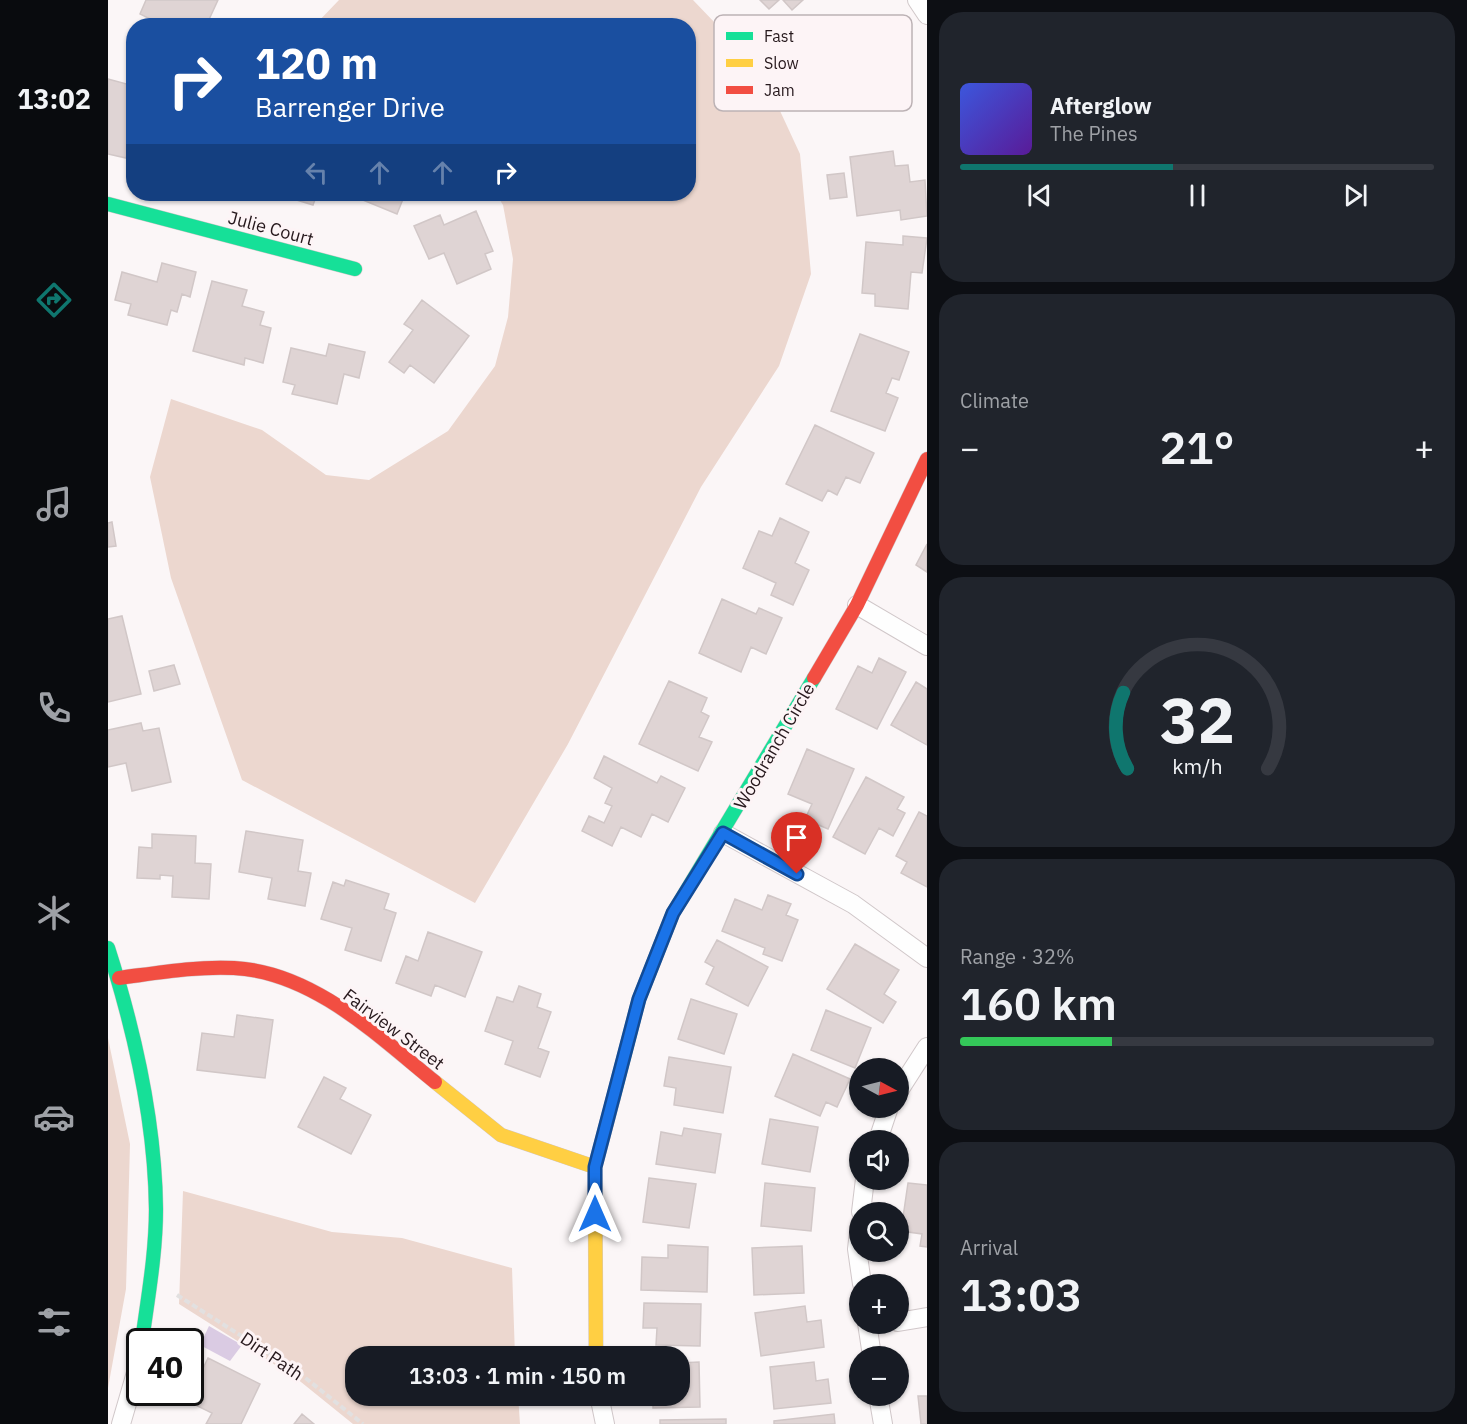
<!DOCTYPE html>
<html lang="en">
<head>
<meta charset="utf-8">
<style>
  body { margin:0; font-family:"IBM Plex Sans",sans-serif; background:#20242c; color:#f1f3f6; height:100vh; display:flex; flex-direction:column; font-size:22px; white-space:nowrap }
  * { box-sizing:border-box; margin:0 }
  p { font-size:20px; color:#9ea1a6 }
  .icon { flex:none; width:33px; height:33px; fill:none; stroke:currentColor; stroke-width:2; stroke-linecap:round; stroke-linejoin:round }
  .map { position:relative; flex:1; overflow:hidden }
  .side { display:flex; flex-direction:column; gap:12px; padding:12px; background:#0d0f14; width:540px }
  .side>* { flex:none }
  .top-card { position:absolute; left:18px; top:18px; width:570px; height:183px; border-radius:24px; box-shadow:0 2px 4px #0004; background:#1a4fa0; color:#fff; overflow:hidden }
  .needle { width:39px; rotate:97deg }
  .fabs { position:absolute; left:741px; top:1058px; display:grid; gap:12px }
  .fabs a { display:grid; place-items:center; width:60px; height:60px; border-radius:50%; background:#171b24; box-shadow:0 2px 4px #0004; font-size:30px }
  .speed { position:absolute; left:18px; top:1328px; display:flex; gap:12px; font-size:30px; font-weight:700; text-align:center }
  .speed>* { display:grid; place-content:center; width:78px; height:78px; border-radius:50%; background:#171b24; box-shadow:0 2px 4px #0004; line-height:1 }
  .speed .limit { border:3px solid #111; border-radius:9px; background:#fff; color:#111 }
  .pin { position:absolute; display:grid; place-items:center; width:51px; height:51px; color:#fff; margin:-62px -26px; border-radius:50% 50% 50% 0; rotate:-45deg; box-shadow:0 0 6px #0007 }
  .pin .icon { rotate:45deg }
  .me { position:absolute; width:66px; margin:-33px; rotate:0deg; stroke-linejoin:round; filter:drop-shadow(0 0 4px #0008) }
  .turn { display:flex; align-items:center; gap:21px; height:126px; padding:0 30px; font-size:27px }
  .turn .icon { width:78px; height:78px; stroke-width:2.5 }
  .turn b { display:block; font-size:42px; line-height:51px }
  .lanes { display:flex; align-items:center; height:57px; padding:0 30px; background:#0003; justify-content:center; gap:30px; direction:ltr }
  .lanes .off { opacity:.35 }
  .big { font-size:45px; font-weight:600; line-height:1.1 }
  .side .tile { flex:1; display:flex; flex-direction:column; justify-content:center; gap:9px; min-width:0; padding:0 21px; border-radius:24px; background:#20242c }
  .side .dial { align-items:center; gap:0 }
  .dial svg { height:156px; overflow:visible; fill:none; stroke:#363941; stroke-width:7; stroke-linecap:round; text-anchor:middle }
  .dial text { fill:#f1f3f6; stroke:none }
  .song { display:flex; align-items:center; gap:18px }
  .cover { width:72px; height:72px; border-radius:9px; background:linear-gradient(135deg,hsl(230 70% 55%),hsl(270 70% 35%)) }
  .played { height:6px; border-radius:3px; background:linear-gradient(90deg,#0f766e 45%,#363941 45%) }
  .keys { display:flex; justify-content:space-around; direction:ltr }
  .heat { display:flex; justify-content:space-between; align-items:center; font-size:33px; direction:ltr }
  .charge { height:9px; border-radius:4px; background:linear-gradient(90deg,#34c759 32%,#363941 0) }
  .trip { position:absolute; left:237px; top:1346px; width:345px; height:60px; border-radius:24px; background:#171b24; box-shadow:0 2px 4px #0004; font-weight:600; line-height:60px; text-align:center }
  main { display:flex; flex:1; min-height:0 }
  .menu { display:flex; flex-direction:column; width:108px; justify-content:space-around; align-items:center; background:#090b0e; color:#9ea1a6 }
  .menu .icon { width:42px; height:42px }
  .menu .on { color:#0f766e }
  .menu b { font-size:27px; color:#f1f3f6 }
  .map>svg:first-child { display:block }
</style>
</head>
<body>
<main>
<nav class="menu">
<b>13:02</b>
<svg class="icon on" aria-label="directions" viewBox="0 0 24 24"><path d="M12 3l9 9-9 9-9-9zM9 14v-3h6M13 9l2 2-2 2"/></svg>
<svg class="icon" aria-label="music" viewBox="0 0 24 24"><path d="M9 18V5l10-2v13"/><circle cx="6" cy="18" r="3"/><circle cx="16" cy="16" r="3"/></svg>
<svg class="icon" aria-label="phone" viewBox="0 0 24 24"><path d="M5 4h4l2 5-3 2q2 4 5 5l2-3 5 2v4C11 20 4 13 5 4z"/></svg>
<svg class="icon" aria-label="climate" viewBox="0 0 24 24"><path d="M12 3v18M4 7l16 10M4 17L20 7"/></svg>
<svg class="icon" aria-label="car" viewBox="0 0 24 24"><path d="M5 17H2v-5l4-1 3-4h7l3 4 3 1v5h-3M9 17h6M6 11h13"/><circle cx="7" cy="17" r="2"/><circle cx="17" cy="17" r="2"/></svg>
<svg class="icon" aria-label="filters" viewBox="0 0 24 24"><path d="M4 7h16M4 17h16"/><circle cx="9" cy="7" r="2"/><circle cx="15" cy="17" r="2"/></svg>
</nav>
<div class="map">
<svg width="819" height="1424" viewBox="0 0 819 1424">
  <rect width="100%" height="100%" fill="#fbf6f7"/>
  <path fill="#ecd7cf" d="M231,0H585L654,72L692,154L703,274L671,366L593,487L460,744L367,903L134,780L63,578L42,477L63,399L154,430L218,475L261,480L340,431L387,366L400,317L405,259L395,205L388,194H580V26L207,25Z
    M0,1038L22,1144L18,1289L0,1388Z
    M75,1191L224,1232L294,1238L404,1268L407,1356H248V1395H410L412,1424H245L188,1378L71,1304Z"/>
  <path fill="#dacbe3" d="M101,1326L134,1345L122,1361L92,1345Z"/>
  <path fill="#dfd4d4" stroke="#d1c7c7" stroke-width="1.5" d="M38,0H110L98,26H56L32,14Z
    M652,0H671L661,9Z
    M675,0H695L684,10Z
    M0,79L26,86V129L18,158L0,154Z
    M785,151L787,166L800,165L802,182L817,180L819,216L793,220L792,210L749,216L742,157Z
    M736,173L739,197L722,199L719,175Z
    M169,194H209L205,205Z
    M257,194H305L304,197L297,194L289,214L255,200Z
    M368,211L385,251L377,254L383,269L349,284L336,253L321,259L306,226L332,215L336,225Z
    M795,236L819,238L814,273L803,272L800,309L767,306V294L754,293L758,242L795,245Z
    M54,263L88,272L82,297L74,294L69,312L63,310L59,325L20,315L23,304L7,300L14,272L49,282Z
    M104,281L139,290L134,306L156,312L152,325L163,328L155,363L137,358L136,365L85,351Z
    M314,300L361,336L326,383L302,365L296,373L281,362L305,330L296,324Z
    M752,334L801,352L791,380L784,378L778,393L790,398L777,431L723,411Z
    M221,344L257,352L251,378L236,374L229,404L184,394L187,385L175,382L183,348L218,356Z
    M707,425L766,453L752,483L738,477L729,495L720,490L714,501L678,484Z
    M672,518L701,532L687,563L701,570L685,605L663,595L668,583L635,568L651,531L664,536Z
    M4,522L8,546L0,547V523Z
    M819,544V572L808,565Z
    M614,599L648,614L651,608L674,618L658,654L643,647L633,672L591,653Z
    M14,616L33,694L0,702V619Z
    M771,658L798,672L769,729L728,709L750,666L764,673Z
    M66,665L72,684L46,691L41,671Z
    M561,681L599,698L593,712L601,716L591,737L604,742L590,771L531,744Z
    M808,682L819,689V745L783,725Z
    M33,723L35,731L51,728L63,782L24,791L18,763L0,767V730Z
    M699,749L746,769L720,829L697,819L704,804L680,794Z
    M496,756L549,783L553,776L577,788L560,822L544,814L533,837L513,827L504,846L474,831L481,816L496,823L504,806L497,803L504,788L486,778Z
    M758,777L796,797L789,809L797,813L785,836L771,828L757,854L725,837Z
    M811,812L819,816V887L793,873L799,862L788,856Z
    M138,831L195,840L190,871L203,873L197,906L160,899L164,878L131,872Z
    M44,834L88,836L87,863L103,864L101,899L64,897L65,876L52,875V879L29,878L31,847L44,848Z
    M238,880L281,894L276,909L288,913L273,961L237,950L244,928L213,919L225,882L236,886Z
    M660,895L683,904L678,915L690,920L674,961L655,954L657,948L614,931L627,899L654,910Z
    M320,932L374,952L357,997L327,985L323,996L288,983L298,956L310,961Z
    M609,940L660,967L640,1006L598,984L606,967L597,962Z
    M747,944L791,970L776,994L788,1002L775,1023L719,989Z
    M411,986L433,994L429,1007L443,1012L430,1048L441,1052L432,1077L397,1064L405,1041L377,1031L389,997L405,1002Z
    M583,999L629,1014L616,1054L570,1039Z
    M718,1010L763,1028L747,1068L703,1050Z
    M129,1015L165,1020L157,1078L89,1070L94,1033L126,1037Z
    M685,1054L742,1079L729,1107L718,1102L712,1116L667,1096Z
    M561,1057L623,1067L615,1113L566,1105L568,1088L556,1086Z
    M216,1077L238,1088L232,1099L263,1115L243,1154L190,1127Z
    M662,1119L710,1127L702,1172L654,1164Z
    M576,1128L613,1134L607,1173L548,1164L553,1132L574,1136Z
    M541,1178L588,1184L581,1228L535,1222Z
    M657,1183L707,1188L703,1231L653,1226Z
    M800,1183L819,1185V1247L812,1246L814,1234L793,1231Z
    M560,1245L600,1247L599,1292L533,1290L534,1257L560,1258Z
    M694,1246L696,1293L646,1295L644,1248Z
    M536,1303L593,1304L592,1346L548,1345L549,1328H535Z
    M697,1306L699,1322L713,1320L716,1347L653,1356L647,1313Z
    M100,1358L152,1384L133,1424H98L104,1413L71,1397L74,1392H82V1381L88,1383Z
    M591,1362L592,1407L545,1408V1395H572V1363Z
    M706,1362L708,1381L720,1379L723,1403L666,1409L662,1367Z
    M810,1396H819V1424H813Z
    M194,1414L206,1424H186Z
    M726,1414L727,1424H666V1421Z
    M618,1419V1424H552V1420Z"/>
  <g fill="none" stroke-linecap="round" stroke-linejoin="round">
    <defs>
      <path id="street" d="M809,0L819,15
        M749,605L819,646
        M615,833L745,904L819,958
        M790,1092L819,1047
        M770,1140L781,1107
        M753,1212L757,1179
        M752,1224L749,1249L754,1284
        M790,1322L819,1317
        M759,1323L764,1356
        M491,1395L497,1424
        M770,1395L775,1424
        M13,1424L32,1359"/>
      <path id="fast" d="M0,204L247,269
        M0,948C27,1032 47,1120 48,1209C48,1253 40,1297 34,1341
        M505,1099L531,999L565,913L706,678"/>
      <path id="slow" d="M327,1082L393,1135L487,1167
        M488,1356L487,1167L505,1099"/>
      <path id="jam" d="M706,678L749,605L819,459
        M11,978C49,973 88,966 126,968C205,972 269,1035 327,1082"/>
    </defs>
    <use href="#street" stroke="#d0c7c9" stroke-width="20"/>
    <use href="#fast" stroke="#d0c7c9" stroke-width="15"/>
    <use href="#slow" stroke="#d0c7c9" stroke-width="15"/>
    <use href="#jam" stroke="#d0c7c9" stroke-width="15"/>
    <path stroke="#e2e0e0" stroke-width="4" stroke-dasharray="6 3" stroke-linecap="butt" d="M69,1295L190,1372L255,1424"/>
    <use href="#street" stroke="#fefefe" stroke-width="18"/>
    <use href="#fast" stroke="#16e098" stroke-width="14"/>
    <use href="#slow" stroke="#ffcf43" stroke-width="14"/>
    <use href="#jam" stroke="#f24e42" stroke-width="14"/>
  </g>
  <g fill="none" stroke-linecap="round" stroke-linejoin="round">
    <defs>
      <path id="route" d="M487,1214V1167L531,999L565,913L615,833L689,874"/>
    </defs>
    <use href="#route" stroke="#114b97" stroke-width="15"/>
    <use href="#route" stroke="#1a73e8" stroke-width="10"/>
  </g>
  <g text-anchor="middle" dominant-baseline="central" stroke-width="6" stroke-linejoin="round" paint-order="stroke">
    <g font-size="18" fill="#26181c" stroke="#fdf4f6">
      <text transform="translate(163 228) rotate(15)">Julie Court</text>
      <text transform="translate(666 746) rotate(-60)">Woodranch Circle</text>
      <text transform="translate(286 1029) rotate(37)">Fairview Street</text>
      <text transform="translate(164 1356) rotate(34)">Dirt Path</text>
    </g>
  </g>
  <rect x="606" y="15" width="198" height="96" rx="9" fill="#fdf4f6" stroke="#bcb2b5" stroke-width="1.5"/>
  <rect x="618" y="32" width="27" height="8" fill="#16e098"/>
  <rect x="618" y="59" width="27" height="8" fill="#ffcf43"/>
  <rect x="618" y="86" width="27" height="8" fill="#f24e42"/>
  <g font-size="16" fill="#26181c">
    <text x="656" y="42">Fast</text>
    <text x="656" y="69">Slow</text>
    <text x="656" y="96">Jam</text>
  </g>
</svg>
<div class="fabs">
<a><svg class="needle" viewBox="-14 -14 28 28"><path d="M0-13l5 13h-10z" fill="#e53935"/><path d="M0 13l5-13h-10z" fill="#9ea1a6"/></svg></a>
<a><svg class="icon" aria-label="sound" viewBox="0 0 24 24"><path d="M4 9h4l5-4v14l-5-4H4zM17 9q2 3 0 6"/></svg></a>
<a><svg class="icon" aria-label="search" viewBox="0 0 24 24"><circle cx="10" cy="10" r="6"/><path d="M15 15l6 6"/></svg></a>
<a>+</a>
<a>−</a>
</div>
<div class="speed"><div class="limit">40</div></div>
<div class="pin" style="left:689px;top:874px;background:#d93025"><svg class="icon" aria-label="arrive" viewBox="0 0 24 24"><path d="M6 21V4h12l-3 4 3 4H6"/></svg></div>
<svg class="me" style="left:487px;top:1214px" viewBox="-20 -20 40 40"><path d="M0-17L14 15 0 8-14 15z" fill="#1a73e8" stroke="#fff" stroke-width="4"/></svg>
<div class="trip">13:03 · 1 min · 150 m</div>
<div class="top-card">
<div class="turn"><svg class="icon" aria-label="right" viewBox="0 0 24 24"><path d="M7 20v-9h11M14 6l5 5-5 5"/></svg><div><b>120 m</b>Barrenger Drive</div></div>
<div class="lanes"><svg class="icon off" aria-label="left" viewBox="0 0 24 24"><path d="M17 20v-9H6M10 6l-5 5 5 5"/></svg><svg class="icon off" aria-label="ahead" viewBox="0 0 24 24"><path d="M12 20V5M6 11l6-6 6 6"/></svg><svg class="icon off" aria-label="ahead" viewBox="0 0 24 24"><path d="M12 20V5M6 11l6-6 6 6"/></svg><svg class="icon" aria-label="right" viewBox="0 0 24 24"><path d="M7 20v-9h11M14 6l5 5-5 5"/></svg></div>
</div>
</div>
<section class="side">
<div class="tile">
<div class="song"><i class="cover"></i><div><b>Afterglow</b><p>The Pines</p></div></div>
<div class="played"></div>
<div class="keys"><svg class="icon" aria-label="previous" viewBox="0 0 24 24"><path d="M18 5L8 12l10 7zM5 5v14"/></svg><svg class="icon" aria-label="pause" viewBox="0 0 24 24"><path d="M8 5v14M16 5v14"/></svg><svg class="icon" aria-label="next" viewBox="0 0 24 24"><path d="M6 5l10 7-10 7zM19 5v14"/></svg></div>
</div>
<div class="tile"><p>Climate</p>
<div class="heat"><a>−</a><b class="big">21°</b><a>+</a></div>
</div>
<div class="tile dial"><svg viewBox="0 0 100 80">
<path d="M14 69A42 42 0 1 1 86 69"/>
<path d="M14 69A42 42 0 0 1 12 30" stroke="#0f766e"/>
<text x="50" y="56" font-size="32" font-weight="700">32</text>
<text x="50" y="72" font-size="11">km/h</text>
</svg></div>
<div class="tile"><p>Range · 32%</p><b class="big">160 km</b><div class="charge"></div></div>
<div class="tile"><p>Arrival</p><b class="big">13:03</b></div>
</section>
</main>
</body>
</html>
